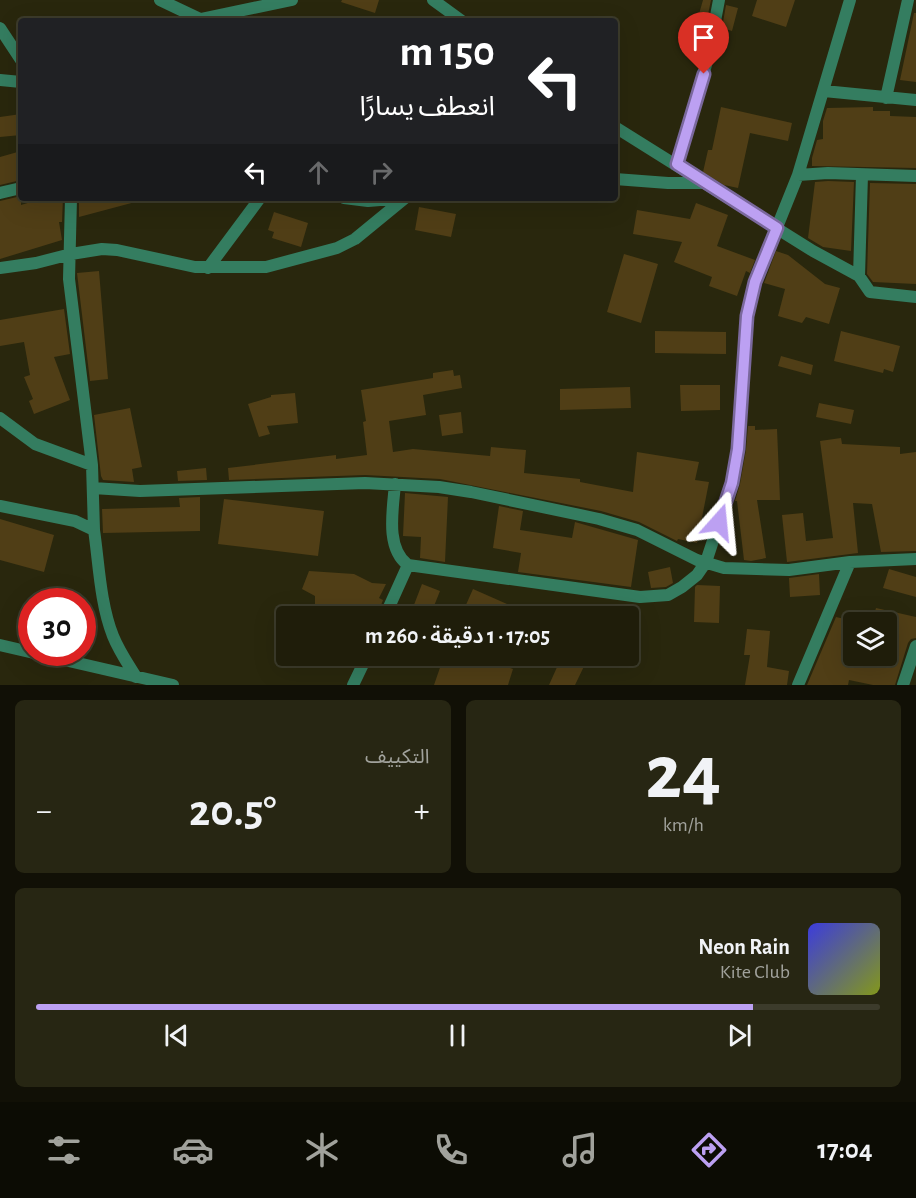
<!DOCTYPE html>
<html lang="ar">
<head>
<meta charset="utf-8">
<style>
  body { margin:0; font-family:"Alegreya Sans","Noto Sans Arabic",sans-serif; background:#272613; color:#f1f3f6; direction:rtl; height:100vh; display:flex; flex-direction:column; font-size:22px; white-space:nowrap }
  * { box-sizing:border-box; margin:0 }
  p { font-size:20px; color:#a1a29c }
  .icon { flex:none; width:33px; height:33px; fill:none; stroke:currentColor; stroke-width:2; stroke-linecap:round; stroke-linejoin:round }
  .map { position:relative; height:685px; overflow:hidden; direction:ltr }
  .details { display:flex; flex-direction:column; gap:15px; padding:15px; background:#111006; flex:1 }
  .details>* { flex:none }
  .top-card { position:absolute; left:18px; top:18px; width:600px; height:183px; border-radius:6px; box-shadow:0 6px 24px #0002,0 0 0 2px #3c3b2b; direction:rtl; background:#202124; color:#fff; overflow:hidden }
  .tools { position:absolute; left:843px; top:612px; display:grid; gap:12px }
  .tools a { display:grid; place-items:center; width:54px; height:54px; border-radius:6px; background:#1f1d0a; box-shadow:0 6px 24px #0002,0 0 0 2px #3c3b2b; font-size:30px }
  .speed { position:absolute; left:18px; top:588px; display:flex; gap:12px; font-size:30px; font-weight:700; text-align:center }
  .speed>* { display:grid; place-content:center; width:78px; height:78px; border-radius:50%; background:#1f1d0a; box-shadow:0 6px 24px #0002,0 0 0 2px #3c3b2b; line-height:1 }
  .speed .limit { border:9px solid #d22; background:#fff; color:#111 }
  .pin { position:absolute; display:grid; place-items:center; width:51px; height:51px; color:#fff; margin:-62px -26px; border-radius:50% 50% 50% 0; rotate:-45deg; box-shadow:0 0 6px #0007 }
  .pin .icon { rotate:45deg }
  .me { position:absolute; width:66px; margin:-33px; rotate:18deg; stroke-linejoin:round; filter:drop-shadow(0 0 4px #0008) }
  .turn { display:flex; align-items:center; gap:21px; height:126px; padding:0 24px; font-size:27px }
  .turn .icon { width:78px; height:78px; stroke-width:2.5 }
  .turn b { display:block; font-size:42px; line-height:51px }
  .lanes { display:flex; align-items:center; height:57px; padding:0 24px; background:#0003; justify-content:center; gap:30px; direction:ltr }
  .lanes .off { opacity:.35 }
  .big { font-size:45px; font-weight:600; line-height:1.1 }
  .details .tile { flex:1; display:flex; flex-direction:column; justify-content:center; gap:9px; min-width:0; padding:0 21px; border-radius:9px; background:#272613 }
  .details .dial { align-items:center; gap:0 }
  .dial b { font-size:78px; line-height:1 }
  .song { display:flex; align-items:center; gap:18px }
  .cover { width:72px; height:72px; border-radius:9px; background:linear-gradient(135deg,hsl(240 70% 55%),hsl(70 70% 35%)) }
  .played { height:6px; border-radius:3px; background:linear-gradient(90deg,#bca0f2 85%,#3c3b2b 85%) }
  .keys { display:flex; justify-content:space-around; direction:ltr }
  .heat { display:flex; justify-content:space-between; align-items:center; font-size:33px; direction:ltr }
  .details .tiles { flex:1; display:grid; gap:15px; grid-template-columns:1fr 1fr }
  .tile:last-child { grid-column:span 2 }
  .trip { position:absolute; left:276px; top:606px; width:363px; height:60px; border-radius:6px; background:#1f1d0a; box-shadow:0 6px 24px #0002,0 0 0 2px #3c3b2b; font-weight:600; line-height:60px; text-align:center; direction:rtl }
  .dock { display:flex; height:96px; justify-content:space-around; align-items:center; background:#0c0c04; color:#a1a29c }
  .dock .icon { width:42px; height:42px }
  .dock .on { color:#bca0f2 }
  .dock b { font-size:27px; color:#f1f3f6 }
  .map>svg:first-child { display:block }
</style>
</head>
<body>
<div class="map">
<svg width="916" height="685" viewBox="0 0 916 685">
  <rect width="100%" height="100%" fill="#29270d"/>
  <path fill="#503e16" d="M342,0H379L375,13L341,2Z
    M703,0H711L706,24L697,21Z
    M757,0H795L786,27L752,16Z
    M726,5L738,8L732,31L722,28Z
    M914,13H916V82L900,80Z
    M721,107L792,123L788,141L750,133L738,188L724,185L703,172L708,150H712Z
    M873,107V111H890V116L916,117V168L812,166V158L817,140L823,139V121L827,108Z
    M21,114V135L0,137V117Z
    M21,151V180L0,185V157Z
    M828,181L854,182L851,251L823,247L808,238L815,182Z
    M870,183L916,184V284L873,282L867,274Z
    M21,196V205L44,198H63L62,222H59L62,240L0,259V201Z
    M79,198H139V201L79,217Z
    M696,203L728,215L717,246L755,260L750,273L746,271L737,296L709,286L712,277L674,262L682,242L633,234L637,210L690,219Z
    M419,207L456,214L451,237L415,230Z
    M274,212L308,223L301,247L272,238L274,232L268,230Z
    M776,251L788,255L825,284L840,288L829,324L806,317L802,323L778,316L785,289L764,283Z
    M624,254L658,264L641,323L607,312Z
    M99,271L108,379L90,381L77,273Z
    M64,309L70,354L54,357L70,400L34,414L29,401L33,399L24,377L30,375L24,342L0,346V320Z
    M655,331L726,332V354L655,353Z
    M841,331L900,346L893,372L884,369L883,373L834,361Z
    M781,356L813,365L811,375L778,366Z
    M453,370L454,376L460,375L462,388L423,395L426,415L389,421L393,452L413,449L490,456L491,447L526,450L524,473L580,479V482L633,492L637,452L699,462L695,480L709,482L697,543L678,539L677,541L639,522L601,511L440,479L365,475L229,480L228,468L336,455V459L367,455L363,422L366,421L361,390L433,378V373Z
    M680,385H720V410L681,411Z
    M630,387L631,408L560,410V389Z
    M295,393L298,423L267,426L270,434L259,437L248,404L271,397V395Z
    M819,403L854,410L851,424L816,417Z
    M130,408L142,467L132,469L134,482L103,480L101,476L94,415Z
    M461,412L463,433L442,436L439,415Z
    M748,426H755V430L777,429L780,500H757L766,558L751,561L744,560L737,501H735L740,484L746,450Z
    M841,438L842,444L900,447V454L916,452V551L881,552L872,504L853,503L858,553L787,562L782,515L803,513L806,541L833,538L820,441Z
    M206,468L207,480L178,481L177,471Z
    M405,493L448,497L445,562L420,558L421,537L403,536Z
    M200,497V531L103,533L102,509L180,507L179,498Z
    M224,499L324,511L318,556L218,544Z
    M499,506L523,511L520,530L572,538L575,522L638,540L631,587L518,572L521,553L493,548Z
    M0,519L54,535L44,572L0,560Z
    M670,567L673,583L666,587L651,588L648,572Z
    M889,569L916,577V597L883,588Z
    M309,571L354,574L372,583L386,584L379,598L383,600L377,616L334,615L315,605V596L302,589Z
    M819,574L820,595L790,597L789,578Z
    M422,584L440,591L430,616H394L399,605L412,610Z
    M697,585L720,586L719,623L694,622L695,587Z
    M473,589L507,604L502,616H461Z
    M876,608L916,617V638L911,639L908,643L895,685H873L849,680L848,685H807L836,617L854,621V656H886V622H872Z
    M747,629L770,631L767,667L789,671L787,685H745L750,655H744Z
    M444,656H474L513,669L508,685H434Z
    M562,656H589L575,685H549Z"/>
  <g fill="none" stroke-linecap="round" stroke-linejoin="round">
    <path stroke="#347d60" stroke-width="12" d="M160,0L202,20
      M433,0L462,21
      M191,21L292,0
      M0,28L21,60
      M0,80L21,82
      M824,91L916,100
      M886,98L908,0
      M615,127L813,251L859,276L870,292L916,297
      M677,164L708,58L719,0
      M798,175L828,173L916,176
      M615,179L668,183H704
      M0,193L21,188
      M71,198L69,279L92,465L94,530
      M344,198L368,201L405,198
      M0,268L36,263L71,254L102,249L117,250L195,267H266L337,248L355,239L405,198
      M208,268L260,198
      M859,276L862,175
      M0,418L35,444L92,465
      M395,484C393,509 385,548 408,565L640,597L668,595L682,587L697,575L706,562L732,483L738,449L747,316L755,282L798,175L850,0
      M93,488L140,491L365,483L439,487L471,492L599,519L637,530L697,560L724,568L789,570L850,562L916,559
      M0,506L75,521L94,530C99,564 100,603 113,636C119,651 128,664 136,677
      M385,616L408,565
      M0,645L173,685
      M353,685L367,656
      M798,685L850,562
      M903,685L916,646"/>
  </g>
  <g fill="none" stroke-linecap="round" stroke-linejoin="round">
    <defs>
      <path id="route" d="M704,74L677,164L777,228L755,282L747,316L738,449L732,483L719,522"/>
    </defs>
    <use href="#route" stroke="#7a689d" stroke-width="15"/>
    <use href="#route" stroke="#bca0f2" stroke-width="10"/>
  </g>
</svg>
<div class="tools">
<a><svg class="icon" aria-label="layers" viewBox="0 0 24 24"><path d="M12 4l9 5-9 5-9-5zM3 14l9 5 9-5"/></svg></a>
</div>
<div class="speed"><div class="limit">30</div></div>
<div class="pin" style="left:704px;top:74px;background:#d93025"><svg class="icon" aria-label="arrive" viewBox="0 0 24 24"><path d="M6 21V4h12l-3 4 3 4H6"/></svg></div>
<svg class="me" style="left:719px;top:522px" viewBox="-20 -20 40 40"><path d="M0-17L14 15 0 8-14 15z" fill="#bca0f2" stroke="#fff" stroke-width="4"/></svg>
<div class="trip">17:05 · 1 دقيقة · 260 m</div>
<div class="top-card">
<div class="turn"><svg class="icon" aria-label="left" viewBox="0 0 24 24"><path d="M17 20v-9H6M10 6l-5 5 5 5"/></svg><div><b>150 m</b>انعطف يسارًا</div></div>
<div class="lanes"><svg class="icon" aria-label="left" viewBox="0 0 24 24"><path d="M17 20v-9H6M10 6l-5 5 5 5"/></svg><svg class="icon off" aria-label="ahead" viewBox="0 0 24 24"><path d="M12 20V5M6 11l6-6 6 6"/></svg><svg class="icon off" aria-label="right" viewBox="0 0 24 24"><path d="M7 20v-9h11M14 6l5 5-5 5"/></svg></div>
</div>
</div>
<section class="details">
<div class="tiles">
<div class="tile dial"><b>24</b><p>km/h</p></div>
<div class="tile"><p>التكييف</p>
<div class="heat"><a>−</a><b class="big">20.5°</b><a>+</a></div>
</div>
<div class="tile">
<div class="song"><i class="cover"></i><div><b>Neon Rain</b><p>Kite Club</p></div></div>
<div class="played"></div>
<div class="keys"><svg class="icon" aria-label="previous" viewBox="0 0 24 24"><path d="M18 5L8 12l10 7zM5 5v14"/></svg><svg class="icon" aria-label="pause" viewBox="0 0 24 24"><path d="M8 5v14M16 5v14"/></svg><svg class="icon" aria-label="next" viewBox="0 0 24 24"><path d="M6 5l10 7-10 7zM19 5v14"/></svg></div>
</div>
</div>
</section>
<nav class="dock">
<b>17:04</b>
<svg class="icon on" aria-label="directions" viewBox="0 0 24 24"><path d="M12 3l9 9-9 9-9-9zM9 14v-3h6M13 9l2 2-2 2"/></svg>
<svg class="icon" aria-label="music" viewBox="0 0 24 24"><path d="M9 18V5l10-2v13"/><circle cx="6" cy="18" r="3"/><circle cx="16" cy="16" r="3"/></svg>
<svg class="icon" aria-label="phone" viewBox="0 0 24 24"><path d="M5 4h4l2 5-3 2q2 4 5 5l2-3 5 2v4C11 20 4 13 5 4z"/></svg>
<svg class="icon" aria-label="climate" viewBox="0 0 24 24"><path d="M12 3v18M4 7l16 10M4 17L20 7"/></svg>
<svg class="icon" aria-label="car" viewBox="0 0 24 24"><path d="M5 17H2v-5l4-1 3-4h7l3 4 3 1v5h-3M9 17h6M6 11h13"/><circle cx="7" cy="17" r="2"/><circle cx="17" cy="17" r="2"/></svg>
<svg class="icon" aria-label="filters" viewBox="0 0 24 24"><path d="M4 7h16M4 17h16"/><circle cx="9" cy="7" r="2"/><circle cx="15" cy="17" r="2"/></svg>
</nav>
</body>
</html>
